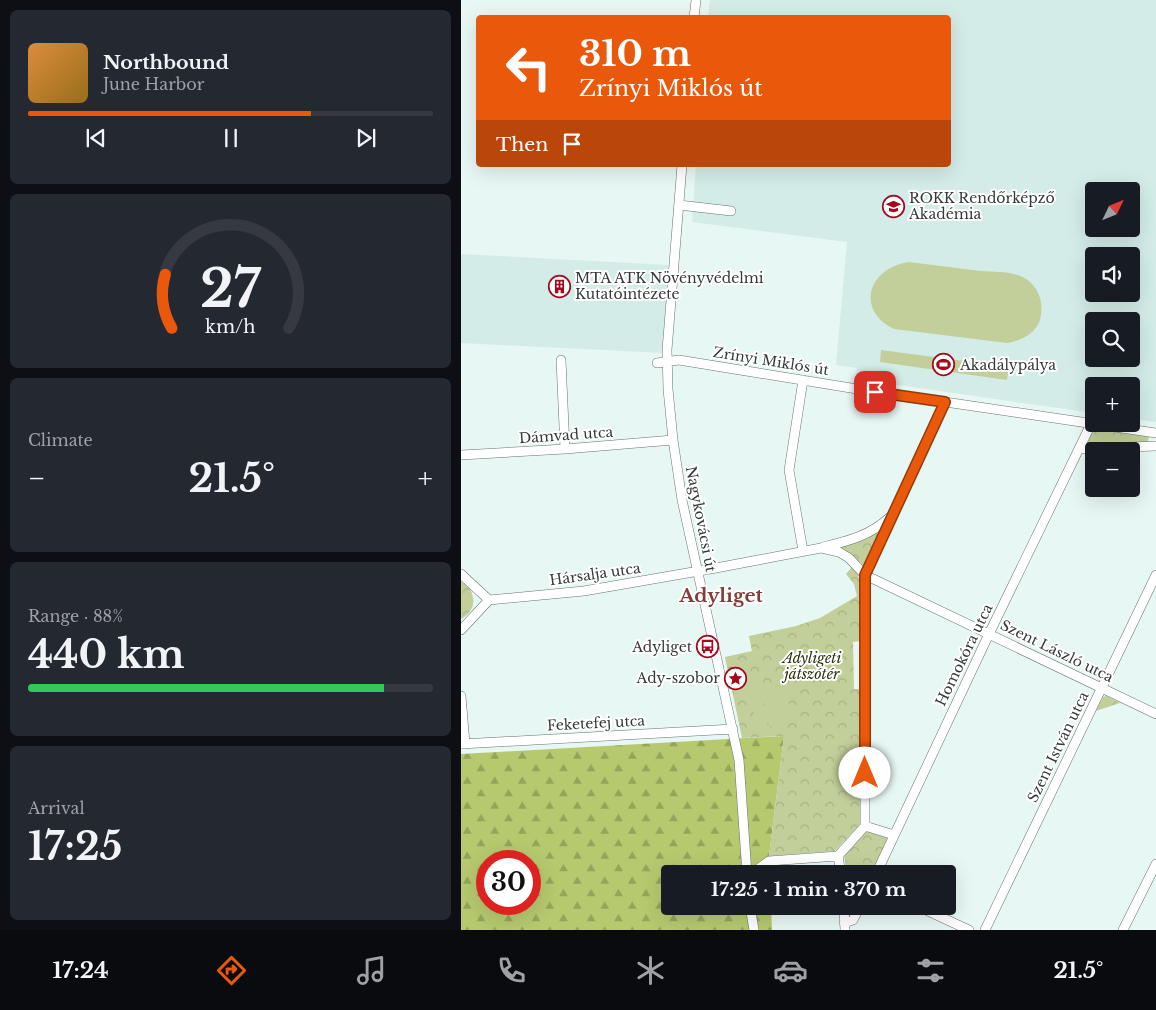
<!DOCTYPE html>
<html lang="en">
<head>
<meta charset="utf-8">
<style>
  body { margin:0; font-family:"Libre Baskerville",serif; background:#242831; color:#f1f3f6; height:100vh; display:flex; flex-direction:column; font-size:19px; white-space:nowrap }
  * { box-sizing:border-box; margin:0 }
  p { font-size:16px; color:#9ea1a6 }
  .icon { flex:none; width:28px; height:28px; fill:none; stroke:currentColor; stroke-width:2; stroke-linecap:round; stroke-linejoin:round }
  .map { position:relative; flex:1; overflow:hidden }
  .sheet { display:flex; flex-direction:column; gap:10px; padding:10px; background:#0d0f14; width:461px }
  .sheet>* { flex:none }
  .guide { position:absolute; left:15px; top:15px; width:475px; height:152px; border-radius:5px; box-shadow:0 5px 20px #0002; background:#ea580c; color:#fff; overflow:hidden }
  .needle { width:32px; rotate:47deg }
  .controls { position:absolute; left:624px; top:182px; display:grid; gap:10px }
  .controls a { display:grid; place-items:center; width:55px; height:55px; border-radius:5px; background:#171b24; box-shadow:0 5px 20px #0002; font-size:25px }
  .speed { position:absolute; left:15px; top:850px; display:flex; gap:10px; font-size:25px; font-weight:700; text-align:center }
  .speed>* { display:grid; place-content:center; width:65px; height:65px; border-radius:50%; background:#171b24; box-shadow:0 5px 20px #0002; line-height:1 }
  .speed .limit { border:8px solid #d22; background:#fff; color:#111 }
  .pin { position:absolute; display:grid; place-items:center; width:42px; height:42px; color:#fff; margin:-21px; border-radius:10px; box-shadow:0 2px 8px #0006 }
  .me { position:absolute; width:55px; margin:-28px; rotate:0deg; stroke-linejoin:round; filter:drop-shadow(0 0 4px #0008) }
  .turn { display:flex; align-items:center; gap:18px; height:105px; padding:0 20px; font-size:22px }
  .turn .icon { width:65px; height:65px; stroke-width:2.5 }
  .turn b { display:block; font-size:35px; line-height:42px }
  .then { display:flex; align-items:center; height:48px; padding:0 20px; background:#0003; gap:10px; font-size:19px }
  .big { font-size:38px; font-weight:700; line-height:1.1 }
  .sheet .widget { flex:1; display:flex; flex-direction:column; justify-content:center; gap:8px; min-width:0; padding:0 18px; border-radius:8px; background:#242831 }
  .sheet .dial { align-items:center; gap:0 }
  .dial svg { height:130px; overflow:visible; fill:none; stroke:#363941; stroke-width:7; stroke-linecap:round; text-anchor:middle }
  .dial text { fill:#f1f3f6; stroke:none }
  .song { display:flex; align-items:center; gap:15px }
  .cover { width:60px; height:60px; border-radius:8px; background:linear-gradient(135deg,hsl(30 70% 55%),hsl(40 70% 35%)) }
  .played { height:5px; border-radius:2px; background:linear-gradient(90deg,#ea580c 70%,#363941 70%) }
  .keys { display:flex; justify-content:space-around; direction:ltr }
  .heat { display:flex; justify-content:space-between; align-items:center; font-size:28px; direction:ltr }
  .charge { height:8px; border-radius:4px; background:linear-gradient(90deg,#34c759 88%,#363941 0) }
  .trip { position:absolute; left:200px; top:865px; width:295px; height:50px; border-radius:5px; background:#171b24; box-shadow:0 5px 20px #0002; font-weight:700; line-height:50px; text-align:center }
  .tab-bar { display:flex; height:80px; justify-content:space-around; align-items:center; background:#090b0e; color:#9ea1a6 }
  .tab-bar .icon { width:35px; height:35px }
  .tab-bar .on { color:#ea580c }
  .tab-bar b { font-size:22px; color:#f1f3f6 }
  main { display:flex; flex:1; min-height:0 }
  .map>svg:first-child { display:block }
</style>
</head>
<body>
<main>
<section class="sheet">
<div class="widget">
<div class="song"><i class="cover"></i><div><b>Northbound</b><p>June Harbor</p></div></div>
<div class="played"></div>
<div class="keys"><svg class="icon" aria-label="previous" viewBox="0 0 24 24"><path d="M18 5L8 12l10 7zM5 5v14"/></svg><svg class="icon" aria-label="pause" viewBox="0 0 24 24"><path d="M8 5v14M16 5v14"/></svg><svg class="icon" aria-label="next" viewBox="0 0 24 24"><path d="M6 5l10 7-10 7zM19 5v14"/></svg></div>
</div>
<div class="widget dial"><svg viewBox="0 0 100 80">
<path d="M14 69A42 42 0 1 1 86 69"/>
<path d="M14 69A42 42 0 0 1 10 36" stroke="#ea580c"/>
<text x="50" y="56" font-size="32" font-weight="700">27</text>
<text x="50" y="72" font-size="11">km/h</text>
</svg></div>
<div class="widget"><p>Climate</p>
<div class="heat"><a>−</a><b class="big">21.5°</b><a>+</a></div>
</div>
<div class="widget"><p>Range · 88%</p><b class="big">440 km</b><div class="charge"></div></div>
<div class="widget"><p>Arrival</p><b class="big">17:25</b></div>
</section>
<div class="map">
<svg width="695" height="930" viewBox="0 0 695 930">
  <defs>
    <pattern id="forest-firs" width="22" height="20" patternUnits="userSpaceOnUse" patternTransform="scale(1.25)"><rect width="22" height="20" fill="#b6c96e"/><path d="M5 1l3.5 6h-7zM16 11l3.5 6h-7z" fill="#95a45b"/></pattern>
    <pattern id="park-crowns" width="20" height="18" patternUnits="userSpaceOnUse" patternTransform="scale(1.25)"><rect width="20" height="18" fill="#c2cf9a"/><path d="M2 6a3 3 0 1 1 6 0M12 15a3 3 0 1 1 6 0" fill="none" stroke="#a7b285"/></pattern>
  </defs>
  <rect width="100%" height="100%" fill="#e7f7f3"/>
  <path fill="#d3ece7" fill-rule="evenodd" d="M249,0H695V422L670,419V386H632V413L395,379L396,368L375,365L386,242L231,222L235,165H488V18L247,17ZM632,191H670V229H632ZM632,256H670V294H632ZM632,321H670V359H632Z
    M0,254L207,265L202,353L0,343Z"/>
  <path fill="url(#forest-firs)" fill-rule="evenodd" d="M323,736L308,856V874H209V906H310L311,930H0V754ZM26,861H69V904H26Z"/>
  <path fill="url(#park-crowns)" d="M634,426L689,435L686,443L626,444Z
    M415,532L418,535L404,566L380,547L382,545Z
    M391,567L396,572L398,579L399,641L392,642L393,689H400V823L374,851L308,856L323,736L281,738L264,657L291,651L288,636L335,626L359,618L396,596L393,584L385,574Z
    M0,581C16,591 17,610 0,619Z
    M645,696L659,703L635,711L642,697Z
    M404,831L427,838L411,874H386L383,854Z"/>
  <path fill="#c2cf9a" d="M448,262C472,265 496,268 520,271C535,272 553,271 565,279C579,288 583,305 579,320C574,334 560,341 546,343L433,329C394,310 407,268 448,262Z
    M420,350L548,367L546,380L419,362Z
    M294,673L307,727L297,730L284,676Z
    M323,682L332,722L308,727L299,688Z"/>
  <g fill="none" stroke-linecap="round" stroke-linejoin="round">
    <defs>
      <path id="minor" d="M233,18L235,0
        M221,165L206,350L207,389L212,440L221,500L278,760L286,874
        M218,205L270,211
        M100,360L104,449
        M196,363L218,360L396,389L695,433
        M618,449L695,446
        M0,455L104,449L212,440
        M362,547C388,541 410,535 429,517
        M342,551L328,470L342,380
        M0,574L28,600
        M28,600L123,591L255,568L360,548L378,552L388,558L404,575L695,714
        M0,630L28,600
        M0,696L4,744
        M0,744L272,729
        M404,826L433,835
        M290,874L308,861L377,856
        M380,874L377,856L404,826V575L484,403
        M415,874L528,634L630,424
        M289,906L293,930
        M383,906L384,930
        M456,906L508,930
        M383,923L392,920L399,906
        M524,930L695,575
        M662,930L695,864"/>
    </defs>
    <use href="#minor" stroke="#667471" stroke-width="10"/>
    <use href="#minor" stroke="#fff" stroke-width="9"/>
  </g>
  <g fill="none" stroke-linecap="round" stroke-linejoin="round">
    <defs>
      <path id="route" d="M404,773V575L484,402L414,392"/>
    </defs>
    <use href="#route" stroke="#983908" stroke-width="12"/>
    <use href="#route" stroke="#ea580c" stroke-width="9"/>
  </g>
  <defs>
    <symbol id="school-ring" viewBox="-11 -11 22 22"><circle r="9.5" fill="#fff" stroke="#a40a1e" stroke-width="1.5"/><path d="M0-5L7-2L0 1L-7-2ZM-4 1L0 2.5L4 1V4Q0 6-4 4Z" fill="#a40a1e"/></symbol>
    <symbol id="building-ring" viewBox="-11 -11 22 22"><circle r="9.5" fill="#fff" stroke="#a40a1e" stroke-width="1.5"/><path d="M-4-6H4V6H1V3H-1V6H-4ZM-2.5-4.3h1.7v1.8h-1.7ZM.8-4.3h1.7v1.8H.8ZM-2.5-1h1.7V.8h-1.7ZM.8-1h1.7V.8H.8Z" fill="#a40a1e"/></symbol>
    <symbol id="stadium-ring" viewBox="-11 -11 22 22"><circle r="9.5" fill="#fff" stroke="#a40a1e" stroke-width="1.5"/><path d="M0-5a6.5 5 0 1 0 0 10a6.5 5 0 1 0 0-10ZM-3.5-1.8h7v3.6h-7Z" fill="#a40a1e"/></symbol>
    <symbol id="bus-ring" viewBox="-11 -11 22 22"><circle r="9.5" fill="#fff" stroke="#a40a1e" stroke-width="1.5"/><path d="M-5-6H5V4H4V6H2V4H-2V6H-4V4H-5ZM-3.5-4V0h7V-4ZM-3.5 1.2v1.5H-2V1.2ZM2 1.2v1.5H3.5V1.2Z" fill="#a40a1e"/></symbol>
    <symbol id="sight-ring" viewBox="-11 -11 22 22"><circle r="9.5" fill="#fff" stroke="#a40a1e" stroke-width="1.5"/><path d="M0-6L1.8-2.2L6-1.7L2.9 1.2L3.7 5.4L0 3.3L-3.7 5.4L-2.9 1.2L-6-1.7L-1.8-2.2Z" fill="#a40a1e"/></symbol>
  </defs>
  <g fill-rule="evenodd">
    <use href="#school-ring" x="420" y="194" width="25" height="25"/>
    <use href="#building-ring" x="86" y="274" width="25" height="25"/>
    <use href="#stadium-ring" x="470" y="352" width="25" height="25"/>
    <use href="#bus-ring" x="234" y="634" width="25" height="25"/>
    <use href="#sight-ring" x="262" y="666" width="25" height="25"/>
  </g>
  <g text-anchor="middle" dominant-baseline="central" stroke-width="4" stroke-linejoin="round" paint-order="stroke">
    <g font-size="14" fill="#343a39" stroke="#fff" text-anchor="start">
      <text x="448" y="198">ROKK Rendőrképző<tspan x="448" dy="16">Akadémia</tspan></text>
      <text x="114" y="278">MTA ATK Növényvédelmi<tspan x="114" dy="16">Kutatóintézete</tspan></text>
      <text x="499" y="365">Akadálypálya</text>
      <text x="231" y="647" text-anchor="end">Adyliget</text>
      <text x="259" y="678" text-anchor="end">Ady-szobor</text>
    </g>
    <g font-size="14" fill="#343a39" stroke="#fff">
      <text transform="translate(310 361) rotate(9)">Zrínyi Miklós út</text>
      <text transform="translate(105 435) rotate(-4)">Dámvad utca</text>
      <text transform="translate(240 519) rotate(79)">Nagykovácsi út</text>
      <text transform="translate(134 574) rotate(-8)">Hársalja utca</text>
      <text transform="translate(596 651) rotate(26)">Szent László utca</text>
      <text transform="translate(503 655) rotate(-64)">Homokóra utca</text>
      <text transform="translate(135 723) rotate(-3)">Feketefej utca</text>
      <text transform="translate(597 747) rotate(-64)">Szent István utca</text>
    </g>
    <g font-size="14" font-style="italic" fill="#2d330d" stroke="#fff">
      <text x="351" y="658">Adyligeti<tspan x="351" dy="16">játszótér</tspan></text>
    </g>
    <g font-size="19" font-weight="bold" fill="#843c39" stroke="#fff">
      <text x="260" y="595">Adyliget</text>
    </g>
  </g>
</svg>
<div class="controls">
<a><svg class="needle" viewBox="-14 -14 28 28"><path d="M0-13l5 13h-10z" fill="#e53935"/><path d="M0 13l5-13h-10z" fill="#9ea1a6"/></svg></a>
<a><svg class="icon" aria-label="sound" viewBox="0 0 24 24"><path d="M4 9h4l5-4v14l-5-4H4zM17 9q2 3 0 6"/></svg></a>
<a><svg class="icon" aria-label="search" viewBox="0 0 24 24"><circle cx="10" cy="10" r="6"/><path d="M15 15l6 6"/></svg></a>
<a>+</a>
<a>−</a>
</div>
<div class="speed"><div class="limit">30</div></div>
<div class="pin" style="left:414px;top:392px;background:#d93025"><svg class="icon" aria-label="arrive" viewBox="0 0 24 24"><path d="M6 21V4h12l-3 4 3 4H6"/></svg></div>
<svg class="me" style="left:404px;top:773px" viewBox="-20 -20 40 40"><circle r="19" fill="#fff"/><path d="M0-13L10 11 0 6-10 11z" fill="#ea580c"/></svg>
<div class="trip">17:25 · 1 min · 370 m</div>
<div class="guide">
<div class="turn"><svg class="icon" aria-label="left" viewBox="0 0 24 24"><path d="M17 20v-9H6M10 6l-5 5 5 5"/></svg><div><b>310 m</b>Zrínyi Miklós út</div></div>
<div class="then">Then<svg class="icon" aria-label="arrive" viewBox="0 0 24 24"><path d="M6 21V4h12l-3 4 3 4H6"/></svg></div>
</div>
</div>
</main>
<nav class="tab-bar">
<b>17:24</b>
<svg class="icon on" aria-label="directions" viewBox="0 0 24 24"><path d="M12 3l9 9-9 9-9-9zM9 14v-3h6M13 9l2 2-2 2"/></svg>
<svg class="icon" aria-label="music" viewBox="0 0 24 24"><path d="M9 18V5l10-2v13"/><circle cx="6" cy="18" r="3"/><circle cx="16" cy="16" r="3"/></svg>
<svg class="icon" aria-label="phone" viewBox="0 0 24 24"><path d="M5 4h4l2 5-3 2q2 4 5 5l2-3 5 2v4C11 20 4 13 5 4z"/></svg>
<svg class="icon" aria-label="climate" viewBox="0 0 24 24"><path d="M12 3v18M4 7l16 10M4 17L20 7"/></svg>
<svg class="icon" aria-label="car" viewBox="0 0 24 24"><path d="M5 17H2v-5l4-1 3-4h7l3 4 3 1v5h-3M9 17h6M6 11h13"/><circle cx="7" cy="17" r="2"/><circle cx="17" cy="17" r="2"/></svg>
<svg class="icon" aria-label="filters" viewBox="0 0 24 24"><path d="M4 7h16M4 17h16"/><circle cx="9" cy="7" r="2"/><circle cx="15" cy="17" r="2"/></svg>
<b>21.5°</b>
</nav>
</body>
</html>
